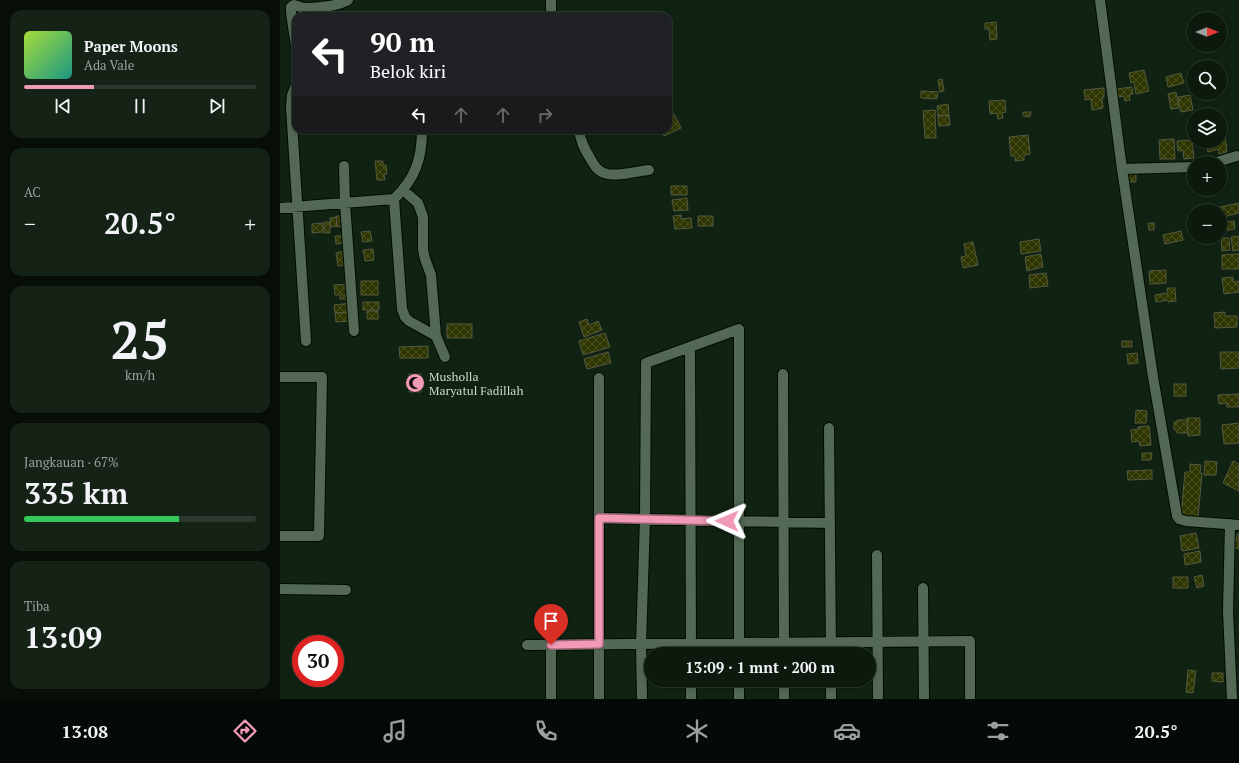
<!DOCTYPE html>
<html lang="id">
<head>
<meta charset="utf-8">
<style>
  body { margin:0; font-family:"PT Serif",serif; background:#152317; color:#f1f3f6; height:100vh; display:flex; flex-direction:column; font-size:15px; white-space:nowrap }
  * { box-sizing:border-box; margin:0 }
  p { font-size:13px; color:#9aa19e }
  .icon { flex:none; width:22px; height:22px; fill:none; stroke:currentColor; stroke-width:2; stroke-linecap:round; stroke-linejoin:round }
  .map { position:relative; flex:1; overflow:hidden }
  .details { display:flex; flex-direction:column; gap:10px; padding:10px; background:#070e08; width:280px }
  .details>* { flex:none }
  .banner { position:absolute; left:12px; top:12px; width:380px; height:122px; border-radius:12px; box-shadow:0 2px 6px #0003,0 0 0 1px #2c382e; background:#202124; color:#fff; overflow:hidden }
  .needle { width:26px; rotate:90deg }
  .tools { position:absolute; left:907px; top:12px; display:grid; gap:8px }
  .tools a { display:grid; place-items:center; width:40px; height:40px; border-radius:50%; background:#0c1a0e; box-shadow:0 2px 6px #0003,0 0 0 1px #2c382e; font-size:20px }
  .speed { position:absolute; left:12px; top:635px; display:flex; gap:8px; font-size:20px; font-weight:700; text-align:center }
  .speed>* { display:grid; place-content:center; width:52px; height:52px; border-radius:50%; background:#0c1a0e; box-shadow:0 2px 6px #0003,0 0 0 1px #2c382e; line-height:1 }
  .speed .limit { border:6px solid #d22; background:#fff; color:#111 }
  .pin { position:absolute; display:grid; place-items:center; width:34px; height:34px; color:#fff; margin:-41px -17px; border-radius:50% 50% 50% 0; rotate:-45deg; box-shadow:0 0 4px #0007 }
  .pin .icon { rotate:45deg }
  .me { position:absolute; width:44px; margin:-22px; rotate:271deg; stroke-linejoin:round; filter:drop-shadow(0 0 3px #0008) }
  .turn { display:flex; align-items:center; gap:14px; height:84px; padding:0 12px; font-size:18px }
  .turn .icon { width:52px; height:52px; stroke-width:2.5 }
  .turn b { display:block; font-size:28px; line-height:34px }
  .lanes { display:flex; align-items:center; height:38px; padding:0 12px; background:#0003; justify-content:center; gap:20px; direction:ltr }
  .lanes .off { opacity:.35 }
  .big { font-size:30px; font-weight:600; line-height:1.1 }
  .details .tile { flex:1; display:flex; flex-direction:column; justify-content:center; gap:6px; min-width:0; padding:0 14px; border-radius:12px; background:#152317 }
  .details .dial { align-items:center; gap:0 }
  .dial b { font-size:52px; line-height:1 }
  .song { display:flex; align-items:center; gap:12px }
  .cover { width:48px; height:48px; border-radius:6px; background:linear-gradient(135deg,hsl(80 70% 55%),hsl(170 70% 35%)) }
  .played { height:4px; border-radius:2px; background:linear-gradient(90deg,#f09ab5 30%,#2c382e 30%) }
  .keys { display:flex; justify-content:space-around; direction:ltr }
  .heat { display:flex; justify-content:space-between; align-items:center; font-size:22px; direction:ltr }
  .charge { height:6px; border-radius:3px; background:linear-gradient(90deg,#34c759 67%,#2c382e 0) }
  .trip { position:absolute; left:364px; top:647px; width:232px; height:40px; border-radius:20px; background:#0c1a0e; box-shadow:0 2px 6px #0003,0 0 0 1px #2c382e; font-weight:600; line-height:40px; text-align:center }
  .tabs { display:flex; height:64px; justify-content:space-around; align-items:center; background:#050a06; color:#9aa19e }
  .tabs .icon { width:28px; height:28px }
  .tabs .on { color:#f09ab5 }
  .tabs b { font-size:18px; color:#f1f3f6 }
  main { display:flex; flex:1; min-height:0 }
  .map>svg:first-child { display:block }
</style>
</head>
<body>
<main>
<section class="details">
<div class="tile">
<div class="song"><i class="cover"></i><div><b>Paper Moons</b><p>Ada Vale</p></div></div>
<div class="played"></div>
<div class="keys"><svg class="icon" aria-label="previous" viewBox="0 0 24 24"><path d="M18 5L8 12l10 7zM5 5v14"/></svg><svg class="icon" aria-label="pause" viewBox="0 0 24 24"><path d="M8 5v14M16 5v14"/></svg><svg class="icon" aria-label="next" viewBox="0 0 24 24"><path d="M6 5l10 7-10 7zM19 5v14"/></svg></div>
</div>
<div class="tile"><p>AC</p>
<div class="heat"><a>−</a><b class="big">20.5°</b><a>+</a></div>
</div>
<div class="tile dial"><b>25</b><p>km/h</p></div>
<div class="tile"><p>Jangkauan · 67%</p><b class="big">335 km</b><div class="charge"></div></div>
<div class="tile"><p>Tiba</p><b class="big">13:09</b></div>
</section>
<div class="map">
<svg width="959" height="699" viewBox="0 0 959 699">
  <defs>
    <pattern id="building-cross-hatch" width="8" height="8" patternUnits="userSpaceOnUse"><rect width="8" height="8" fill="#2e3500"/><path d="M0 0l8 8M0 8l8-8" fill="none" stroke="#4b5224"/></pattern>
  </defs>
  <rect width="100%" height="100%" fill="#102313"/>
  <path fill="url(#building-cross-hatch)" stroke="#54593f" d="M716,22L717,39L710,40L709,29H705V23Z
    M864,70L869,91L856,94L854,82L851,83L849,73Z
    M901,73L904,83L888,87L886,77Z
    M662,79L664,91L660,92L658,80Z
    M852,87L853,94L849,95L850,100L845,101L844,96L838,97L837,89Z
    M824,88V97H822L823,108L812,110L811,99L805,100L804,90Z
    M641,91L658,92L657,99L641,98Z
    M896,92L899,108L891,109L888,94Z
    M910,95L913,110L901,112L898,97Z
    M725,100L726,112L722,113L723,118L718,119L717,113L710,114L709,101Z
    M668,104L669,115L658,116L657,106Z
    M655,110L656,138H645L643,111Z
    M743,112H751L750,117L743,116Z
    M394,114L401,128L384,136L381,130H388V117Z
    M669,115L670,125L659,126L658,116Z
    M748,135L750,154L744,155V160L735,161V156H731L729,137Z
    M944,135L947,147H946L947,152L939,154L938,149L928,152L925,141H940V136Z
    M894,139L895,159H880L879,140Z
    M912,140L914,158L904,159L903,150L898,151L897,141Z
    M95,161H103V165H106L107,174H104L105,180H97Z
    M940,166H942L944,187H940Z
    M846,170H856V182H846Z
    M391,186H407V195H391Z
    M407,198L408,210L394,211L392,200Z
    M959,203V213L943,217L940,207Z
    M401,215V219L411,218L412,228L395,229L393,216Z
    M56,216H62L63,226L57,227Z
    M418,216H433V226H418Z
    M56,217L57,226L51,227L50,218Z
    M954,221L955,229L942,231L941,222Z
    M44,222H50V233H44Z
    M43,223V232L32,233V224Z
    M868,223H874V230H869Z
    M90,231L92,241L83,242L81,232Z
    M901,231L903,240L885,244L883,235Z
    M55,236H65V243L56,244Z
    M959,236V250L953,251L951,237Z
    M941,238H949L950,250L942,251Z
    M759,239L761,251L741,254L740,242Z
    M693,242L698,265L683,268L681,257L686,256L684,244Z
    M93,249L94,260L85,261L83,250Z
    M65,251L67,265L58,266L56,253Z
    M761,254L763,267L747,271L745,257Z
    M959,254V269H942V255Z
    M886,270V283L870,284L869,271Z
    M766,273L768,286L750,288L749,275Z
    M953,277V282L959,281V292L944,294L942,278Z
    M81,281H98V295H81Z
    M71,284L69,299H60V295H55L54,285Z
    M887,288H895L896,301L888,302V300L876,302L875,295L888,293Z
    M83,302H99V310H83Z
    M71,303V312L55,313L54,305Z
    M87,311H98V319H87Z
    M71,312L72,321L56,322L55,313Z
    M945,312V316H957V327L935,328L934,313Z
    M307,319L309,325L318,321L322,330L304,337L299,322Z
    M167,324H192V338H167Z
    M325,333L330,347L303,355L299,341Z
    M842,341H852V347H842Z
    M148,346V358H120L119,347Z
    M328,352L331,363L307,369L304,359Z
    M940,352H959V368L941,369Z
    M857,353L858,363L848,364L847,354Z
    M129,374H141V392H129Z
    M894,384H906V396H894Z
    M959,394V407H947L946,403L939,404L938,395Z
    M856,410L867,411L866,423H855Z
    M907,418H920V435L908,436Z
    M897,420H907L908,433H897V430H894V422H897Z
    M959,423V443L944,444L942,425Z
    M869,426L871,445L860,446L859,441L852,442L851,430L858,429V427Z
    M862,453H872L871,460H862Z
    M925,461L937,462L936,475H924Z
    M953,461L959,464V491L943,483Z
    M910,464L921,465L920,473H922L918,518L901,516L905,472H910Z
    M872,470V479L848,480L847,471Z
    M916,533L919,548L902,551L900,536Z
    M957,534H959V549L954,548Z
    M920,551L921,562L905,565L904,554Z
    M922,575L924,586L917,588L914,577Z
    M893,577H908V588H893Z
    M908,670L916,671L913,693L906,692Z
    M932,673H943V682L932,681Z"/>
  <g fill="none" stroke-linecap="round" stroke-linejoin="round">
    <defs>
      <path id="minor" d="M820,0L842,169L873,377L897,516L899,519L906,521L959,525
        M271,16V0
        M16,45C15,38 10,12 11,7C12,6 13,5 14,5C18,6 22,8 26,8C37,8 59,6 68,0
        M16,85L12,95L11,107L26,341
        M299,130C301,142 304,148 310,158C313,163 315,168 320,171C331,179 356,171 369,170
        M933,163L957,156
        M64,166L65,203L74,331
        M842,169L914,167
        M123,190L138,203L143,217V250L145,259L151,275L156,336
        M114,199L122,309L125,317L129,321L156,336L165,357
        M0,208L114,199C135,179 142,159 142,130
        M410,347L411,654
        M503,374L504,654
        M0,377H42L39,536H0
        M549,428L551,654
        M319,518L550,523
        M950,524L948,611L952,699
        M597,555L598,699
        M643,588L644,699
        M0,589L66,590
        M247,645L690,641V699
        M411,680V699
        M459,680V699
        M504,680V699
        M551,680V699
        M271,699V645
        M319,699V378
        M362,699L361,644L365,519L366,363L459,329V654"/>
    </defs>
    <use href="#minor" stroke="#000c01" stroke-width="12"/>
    <use href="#minor" stroke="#536955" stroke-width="10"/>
  </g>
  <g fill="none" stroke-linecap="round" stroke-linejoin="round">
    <defs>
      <path id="route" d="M271,645L319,644V518L447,521"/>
    </defs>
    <use href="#route" stroke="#9c6476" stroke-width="10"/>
    <use href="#route" stroke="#f09ab5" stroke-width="7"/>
  </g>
  <defs>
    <symbol id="mosque-disc" viewBox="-11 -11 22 22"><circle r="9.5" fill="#f09ab5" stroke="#102313"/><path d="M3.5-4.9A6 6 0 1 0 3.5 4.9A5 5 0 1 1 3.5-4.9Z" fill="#111"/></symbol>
  </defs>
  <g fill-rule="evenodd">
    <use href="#mosque-disc" x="124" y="372" width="22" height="22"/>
  </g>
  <g text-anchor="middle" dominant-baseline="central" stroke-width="3.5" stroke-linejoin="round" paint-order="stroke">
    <g font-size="12" fill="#cedacf" stroke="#102313" text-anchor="start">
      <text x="149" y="376">Musholla<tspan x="149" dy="14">Maryatul Fadillah</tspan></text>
    </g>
  </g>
</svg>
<div class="tools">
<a><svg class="needle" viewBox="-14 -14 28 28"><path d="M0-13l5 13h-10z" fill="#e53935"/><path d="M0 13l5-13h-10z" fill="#9aa19e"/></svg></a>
<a><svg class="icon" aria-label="search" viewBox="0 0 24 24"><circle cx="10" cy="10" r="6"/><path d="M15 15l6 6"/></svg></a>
<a><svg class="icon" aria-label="layers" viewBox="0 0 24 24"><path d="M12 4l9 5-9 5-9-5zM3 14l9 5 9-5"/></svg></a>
<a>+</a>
<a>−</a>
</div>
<div class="speed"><div class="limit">30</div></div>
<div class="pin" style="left:271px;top:645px;background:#d93025"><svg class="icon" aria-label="arrive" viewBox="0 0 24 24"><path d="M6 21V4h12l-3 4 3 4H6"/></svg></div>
<svg class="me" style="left:447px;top:521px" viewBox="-20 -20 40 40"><path d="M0-17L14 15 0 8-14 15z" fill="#f09ab5" stroke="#fff" stroke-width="4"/></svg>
<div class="trip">13:09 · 1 mnt · 200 m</div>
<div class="banner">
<div class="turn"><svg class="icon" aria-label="left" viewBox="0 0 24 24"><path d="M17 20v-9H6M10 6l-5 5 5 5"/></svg><div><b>90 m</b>Belok kiri</div></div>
<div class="lanes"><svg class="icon" aria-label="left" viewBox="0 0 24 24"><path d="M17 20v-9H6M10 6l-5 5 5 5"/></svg><svg class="icon off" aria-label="ahead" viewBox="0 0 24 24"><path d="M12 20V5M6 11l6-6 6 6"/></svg><svg class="icon off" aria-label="ahead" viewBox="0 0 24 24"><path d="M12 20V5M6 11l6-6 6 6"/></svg><svg class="icon off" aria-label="right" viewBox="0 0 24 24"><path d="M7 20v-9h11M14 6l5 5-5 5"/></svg></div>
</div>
</div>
</main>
<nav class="tabs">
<b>13:08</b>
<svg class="icon on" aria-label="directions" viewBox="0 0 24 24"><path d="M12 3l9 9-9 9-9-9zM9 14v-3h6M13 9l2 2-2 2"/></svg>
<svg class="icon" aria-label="music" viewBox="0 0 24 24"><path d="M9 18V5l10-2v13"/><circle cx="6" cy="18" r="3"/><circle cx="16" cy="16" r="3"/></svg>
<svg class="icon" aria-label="phone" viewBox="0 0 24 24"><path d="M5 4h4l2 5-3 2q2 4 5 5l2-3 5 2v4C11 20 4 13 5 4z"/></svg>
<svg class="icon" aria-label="climate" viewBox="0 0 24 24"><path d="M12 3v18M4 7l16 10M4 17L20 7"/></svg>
<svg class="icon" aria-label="car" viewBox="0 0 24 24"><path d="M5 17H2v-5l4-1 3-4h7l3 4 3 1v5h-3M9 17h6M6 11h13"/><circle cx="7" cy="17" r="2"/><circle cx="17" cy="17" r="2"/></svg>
<svg class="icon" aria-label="filters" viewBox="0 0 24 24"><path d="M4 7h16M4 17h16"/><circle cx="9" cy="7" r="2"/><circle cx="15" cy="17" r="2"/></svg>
<b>20.5°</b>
</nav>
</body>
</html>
